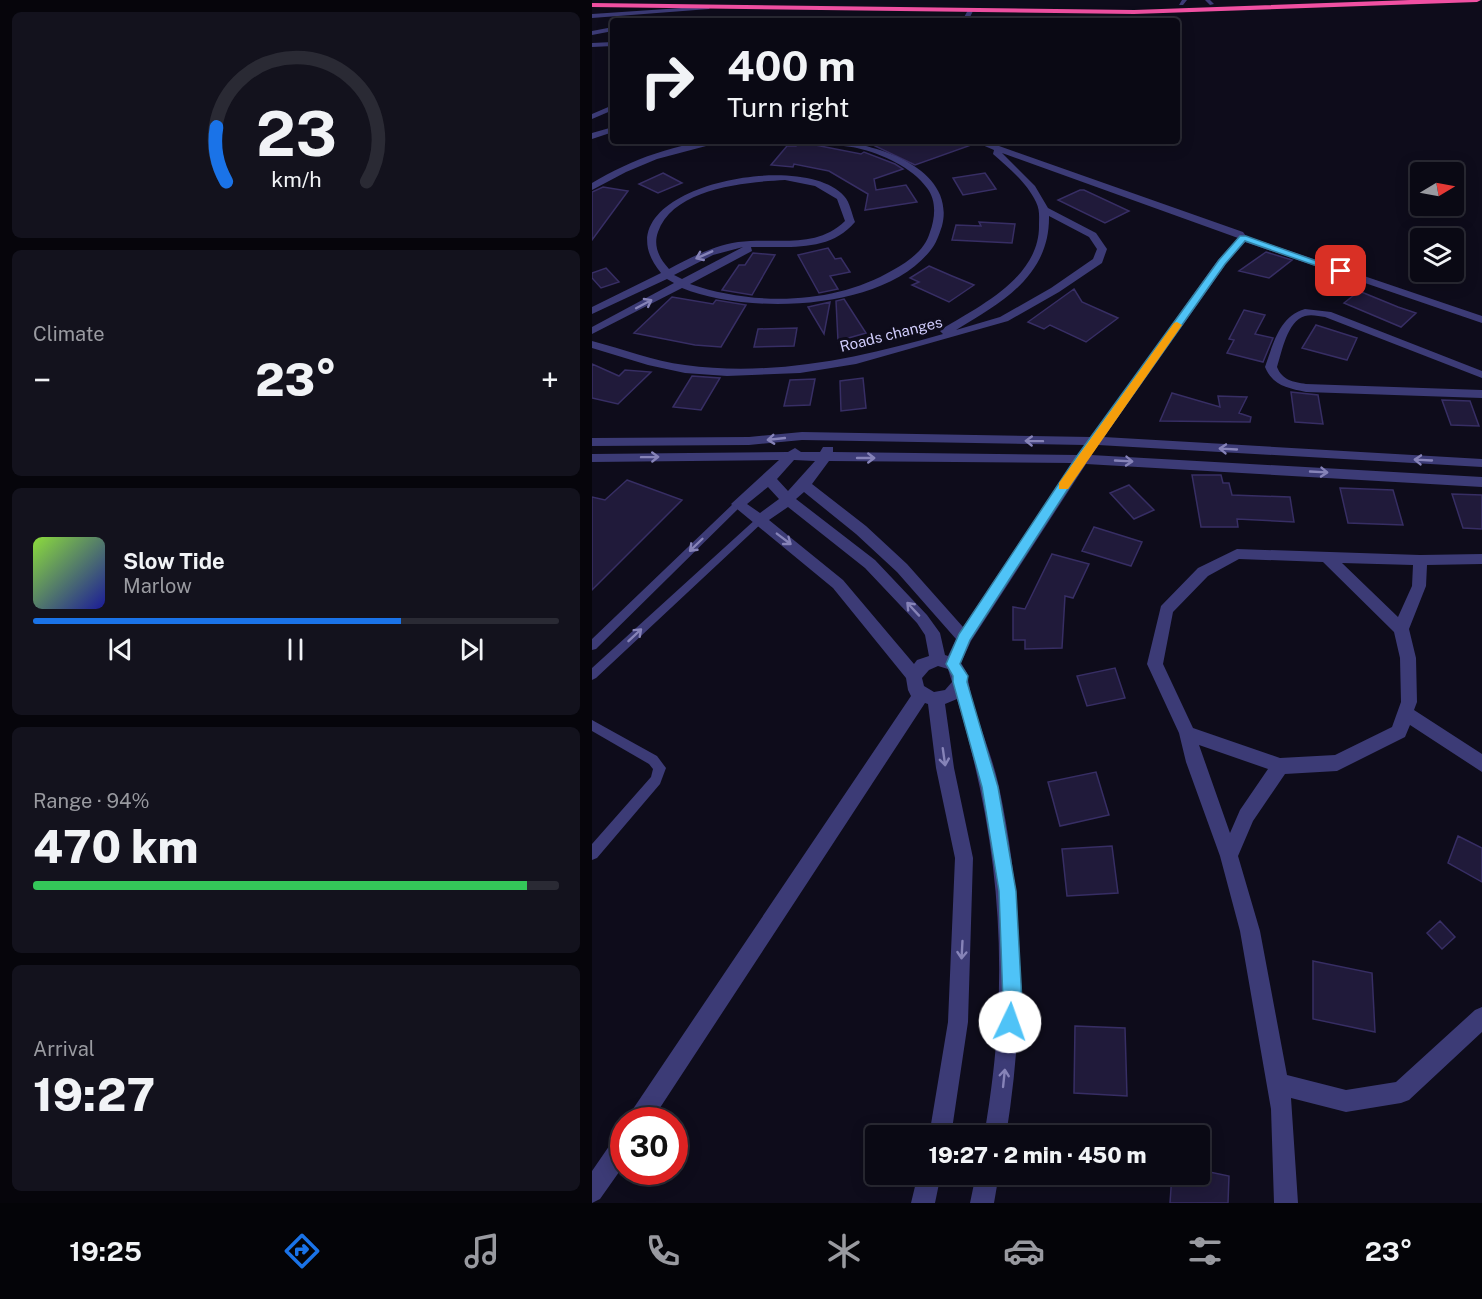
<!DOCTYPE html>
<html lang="en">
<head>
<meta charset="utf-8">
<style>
  body { margin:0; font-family:"Public Sans",sans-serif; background:#13121d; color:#f1f3f6; height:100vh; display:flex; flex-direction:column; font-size:22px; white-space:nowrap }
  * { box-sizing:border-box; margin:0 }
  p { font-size:20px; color:#999aa0 }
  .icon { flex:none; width:33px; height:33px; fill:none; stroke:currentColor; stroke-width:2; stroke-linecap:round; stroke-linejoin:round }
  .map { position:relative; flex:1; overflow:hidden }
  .drawer { display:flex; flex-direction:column; gap:12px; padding:12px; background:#06050b; width:592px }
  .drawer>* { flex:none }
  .top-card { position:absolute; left:18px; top:18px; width:570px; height:126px; border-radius:6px; box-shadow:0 3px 15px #0003,0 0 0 2px #2a2a34; background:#0a0914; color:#f1f3f6; overflow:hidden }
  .needle { width:39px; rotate:80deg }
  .tools { position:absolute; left:818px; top:162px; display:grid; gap:12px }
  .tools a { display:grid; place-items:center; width:54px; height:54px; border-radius:6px; background:#0a0914; box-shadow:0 3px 15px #0003,0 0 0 2px #2a2a34; font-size:30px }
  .speed { position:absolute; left:18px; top:1107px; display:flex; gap:12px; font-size:30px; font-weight:700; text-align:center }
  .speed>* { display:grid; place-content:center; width:78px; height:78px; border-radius:50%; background:#0a0914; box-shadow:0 3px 15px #0003,0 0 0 2px #2a2a34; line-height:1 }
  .speed .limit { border:9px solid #d22; background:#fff; color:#111 }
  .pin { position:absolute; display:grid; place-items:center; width:51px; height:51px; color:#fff; margin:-26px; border-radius:12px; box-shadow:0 3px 9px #0006 }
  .me { position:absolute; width:66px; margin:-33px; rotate:3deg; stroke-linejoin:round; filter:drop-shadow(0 0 4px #0008) }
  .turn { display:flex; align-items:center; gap:21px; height:126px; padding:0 18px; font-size:27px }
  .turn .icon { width:78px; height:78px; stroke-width:2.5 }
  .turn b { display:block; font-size:42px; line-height:51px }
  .big { font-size:45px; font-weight:800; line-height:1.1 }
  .drawer .widget { flex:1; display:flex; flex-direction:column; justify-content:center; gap:9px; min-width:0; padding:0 21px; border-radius:9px; background:#13121d }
  .drawer .dial { align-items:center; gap:0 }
  .dial svg { height:156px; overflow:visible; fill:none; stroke:#2a2a34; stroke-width:7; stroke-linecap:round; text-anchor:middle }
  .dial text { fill:#f1f3f6; stroke:none }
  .song { display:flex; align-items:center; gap:18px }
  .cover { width:72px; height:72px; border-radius:9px; background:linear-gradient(135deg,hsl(90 70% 55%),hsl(240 70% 35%)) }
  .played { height:6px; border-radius:3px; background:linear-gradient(90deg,#1a73e8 70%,#2a2a34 70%) }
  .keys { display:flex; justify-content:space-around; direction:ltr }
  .heat { display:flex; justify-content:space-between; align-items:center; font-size:33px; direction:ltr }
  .charge { height:9px; border-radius:4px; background:linear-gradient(90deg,#34c759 94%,#2a2a34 0) }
  .trip { position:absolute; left:273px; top:1125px; width:345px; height:60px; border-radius:6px; background:#0a0914; box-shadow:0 3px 15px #0003,0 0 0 2px #2a2a34; font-weight:800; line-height:60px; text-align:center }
  .dock { display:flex; height:96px; justify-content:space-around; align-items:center; background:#040408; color:#999aa0 }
  .dock .icon { width:42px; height:42px }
  .dock .current { color:#1a73e8 }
  .dock b { font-size:27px; color:#f1f3f6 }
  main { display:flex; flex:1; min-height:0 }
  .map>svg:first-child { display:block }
</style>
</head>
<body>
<main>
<section class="drawer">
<div class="widget dial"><svg viewBox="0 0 100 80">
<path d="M14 69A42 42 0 1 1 86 69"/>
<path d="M14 69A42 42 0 0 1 9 41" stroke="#1a73e8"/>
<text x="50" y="56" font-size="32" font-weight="700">23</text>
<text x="50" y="72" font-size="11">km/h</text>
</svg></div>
<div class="widget"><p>Climate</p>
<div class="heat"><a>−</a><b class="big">23°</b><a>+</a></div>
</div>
<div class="widget">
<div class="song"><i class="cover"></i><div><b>Slow Tide</b><p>Marlow</p></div></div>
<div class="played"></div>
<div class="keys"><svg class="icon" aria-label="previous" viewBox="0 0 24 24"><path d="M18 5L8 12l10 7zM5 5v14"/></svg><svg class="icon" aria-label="pause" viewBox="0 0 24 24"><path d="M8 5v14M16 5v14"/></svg><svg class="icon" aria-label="next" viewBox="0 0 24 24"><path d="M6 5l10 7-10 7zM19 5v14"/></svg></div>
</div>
<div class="widget"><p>Range · 94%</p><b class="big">470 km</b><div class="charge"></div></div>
<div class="widget"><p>Arrival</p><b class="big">19:27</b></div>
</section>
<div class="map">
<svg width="890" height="1203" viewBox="0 0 890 1203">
  <rect width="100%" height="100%" fill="#0e0c1b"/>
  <path fill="#201a3a" stroke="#372e64" stroke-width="1.5" d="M292,141H379L382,144L323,165L283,146Z
    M208,142L269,154L272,152L303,164L311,169L282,179L284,190L314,185L325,202L273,210L276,194L237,171L202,164L201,167L179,165L195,146H204Z
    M71,173L90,183L66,193L47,184Z
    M393,173L404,189L371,195L361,178Z
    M11,187L36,191L0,240V192Z
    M488,190H492L537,211L513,223L466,200Z
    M387,222L423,224L420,243L360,240L364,225L389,226Z
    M236,248L243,259L249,258L258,272L238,276L246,289L227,293L206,255Z
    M674,252L700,260L677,278L647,271Z
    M161,253L183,255L160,295L130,290L147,265H153Z
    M337,266L360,276L382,285L357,302L320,285L327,282L318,278Z
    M14,268L27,282L9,288L0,278V273Z
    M482,289L490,302L526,318L494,342L458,325L452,329L436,322Z
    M767,291L806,307L824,313L809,327L752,303Z
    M80,297L121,304L124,300L154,305L129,347L103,345L42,333Z
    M252,299L274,333L246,341L244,301Z
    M238,302L232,334L216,307Z
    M652,310L673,315L663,334L681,338L671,362L635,353L642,340L637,339Z
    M724,325L765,338L755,360L710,348Z
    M205,328L202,346L162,347L166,329Z
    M0,364L27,376L33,370L59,372L26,404L0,398Z
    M100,376L128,378L109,410L81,407Z
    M271,378L274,408L249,411L248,381Z
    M223,379L218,405L192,406L198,380Z
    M699,392L726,395L731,424L703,422Z
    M580,393L628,407L626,396L655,397L647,413L659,417L658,422L568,421Z
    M850,400L878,401L887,426L859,425Z
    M600,475H629L631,483H637L640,495L698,497L702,522L645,519L646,527H609Z
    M35,480L90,500L0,590V497L13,500Z
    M537,485L562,510L542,519L518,493Z
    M748,488L801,490L811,525L756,523Z
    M860,494L890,495V529L871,528Z
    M502,527L550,542L539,566L490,551Z
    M460,554L497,564L481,598L473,596L470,648L433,649V640H421V607L433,609Z
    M523,668L533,698L495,706L485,676Z
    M504,772L517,815L468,826L456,782Z
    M866,836L890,848V882L856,863Z
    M520,846L526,893L475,896L470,849Z
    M848,921L863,937L850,949L835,933Z
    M721,961L780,973L783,1032L721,1019Z
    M483,1026L533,1028L535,1096L482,1093Z
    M608,1170L637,1176L636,1203H578L580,1174H608Z"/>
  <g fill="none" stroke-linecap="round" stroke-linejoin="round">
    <path fill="#3c3b76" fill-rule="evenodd" d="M590,0H595L591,5H587Z
      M613,0H618L622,4L618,5Z
      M146,501L151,504L149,506L4,649L0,650V639L143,502Z
      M168,517L171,518L173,520L171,522L4,678L0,680V668L165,518Z
      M0,720L65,756L74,768L68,784L5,858L0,860V844L59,777L61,769L57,764L0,731Z"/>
    <path fill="#3c3b76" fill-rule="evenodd" d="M119,6L117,9L0,18V14Z
      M376,10L381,11L376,21H370Z
      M21,27V31L0,35V31Z
      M21,42V46L0,47V43Z
      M21,105V110L0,119V114Z
      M21,127V132L0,139V133Z
      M133,141L65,159L34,172L0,190V183C39,160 87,141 133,141Z
      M235,141C279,141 365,167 350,226C347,235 344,244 338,251C290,311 156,315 90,288L0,334V327L82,283L75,279L0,314V307L69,273C0,190 209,147 252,196C258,202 260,215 263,222C237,253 195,246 159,247L160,251L98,284C162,306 242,305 301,270C317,261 333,250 338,232C343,218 345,201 335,188C320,167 290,154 265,148C256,146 243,146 235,141ZM193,180L223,186L245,199L253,221C223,250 183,237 146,242C121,246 99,257 77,269C67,258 61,246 66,232C81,188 154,182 193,180ZM151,247L90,279L82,275L121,255Z
      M381,141H393L651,232L654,236L890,316V323L653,242L634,264L512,437L890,459V467L506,445L499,455L890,477V487L494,464L379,641L369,663L375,673C380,712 399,749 407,787C432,903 433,1018 414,1136H392C419,981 410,849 365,699L353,704L362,768L381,858L376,1022L359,1136H337L356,1022L363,858L344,768L336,704L333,703L60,1120H36L39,1112L319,696L316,690L314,678L241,588L139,504L187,460L0,462V454L196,452L203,448L209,452H228L231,447H241V452L486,455L493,445L210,440L157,445L0,446V438L157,437L210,432L499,437L626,260L646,238L410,153L443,186L456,208L504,233L515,249L510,263L467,292L416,321L264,364L208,373L135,376L93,373L56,365L0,348V341C31,349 61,361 93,365C181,377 268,358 351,334L348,331L350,329C388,306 448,277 447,225C447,217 448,210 444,202C435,183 417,168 401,154L402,150ZM457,216L497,237L505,249L501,259L459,288L408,317L364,330C409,303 458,276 457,216ZM202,460L223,461L196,491L185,479ZM237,461L480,463L371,627L315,564L274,526L220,484ZM176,487L187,499L168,513L155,504ZM212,492L264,534L305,572L364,639L356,656L353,655L348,633L335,615L283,560L204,499ZM196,507L273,568L325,623L333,635L337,656L325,660L322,664L251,580L177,520ZM346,666L356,669L360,682L353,690L342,692L332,686L330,678L337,670Z
      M713,309L739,312L890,371V378L733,317C727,316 719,314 713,316C695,321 690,352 685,367C690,380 701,382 714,384L890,390V398L714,392C696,388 681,386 673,367C681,345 687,316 713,309Z
      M645,549L828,555L890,554V564L835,565L834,586L817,629L824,658L825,702L822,710L890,754V772L818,725L813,737L745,771L693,774L661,821L646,856L668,931L695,1075L754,1090L804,1082L883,1010L890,1007V1032L817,1100L809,1103L754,1112L699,1098L706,1203H682L679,1109L648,931L628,856L594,762L587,733L555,664L569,606L606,568ZM647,559L731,562L802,632L808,658L809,702L800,727L743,755L688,758L601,728L571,664L581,612L616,576ZM750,563L821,565L820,586L806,617ZM607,745L676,769L648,810L638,833Z
      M32,1133V1165L8,1199L0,1203V1171L24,1136Z
      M326,1174H349L343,1203H319Z
      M384,1174H407L402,1203H378Z"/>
    <path fill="#f050a2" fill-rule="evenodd" d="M818,0H889L885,2L542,14L0,7V3L542,10Z"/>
  </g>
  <defs><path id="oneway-shaft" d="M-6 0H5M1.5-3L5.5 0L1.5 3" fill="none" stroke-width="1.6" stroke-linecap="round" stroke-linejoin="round" transform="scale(1.5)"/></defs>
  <g stroke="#8683b8">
    <use href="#oneway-shaft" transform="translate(112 255) rotate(156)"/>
    <use href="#oneway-shaft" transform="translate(52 304) rotate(-28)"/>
    <use href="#oneway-shaft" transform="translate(184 439) rotate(174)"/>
    <use href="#oneway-shaft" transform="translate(442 441) rotate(-179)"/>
    <use href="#oneway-shaft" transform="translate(636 449) rotate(-177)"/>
    <use href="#oneway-shaft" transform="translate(58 457) rotate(-1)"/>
    <use href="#oneway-shaft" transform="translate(274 458)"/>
    <use href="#oneway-shaft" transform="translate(831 460) rotate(-177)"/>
    <use href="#oneway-shaft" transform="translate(532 461) rotate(3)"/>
    <use href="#oneway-shaft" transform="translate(727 472) rotate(3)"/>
    <use href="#oneway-shaft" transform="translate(192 539) rotate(37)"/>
    <use href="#oneway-shaft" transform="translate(104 545) rotate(136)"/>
    <use href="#oneway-shaft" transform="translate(321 609) rotate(-133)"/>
    <use href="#oneway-shaft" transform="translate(43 635) rotate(-43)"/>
    <use href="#oneway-shaft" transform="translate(352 757) rotate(82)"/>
    <use href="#oneway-shaft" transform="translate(370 950) rotate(93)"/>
    <use href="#oneway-shaft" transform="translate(412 1078) rotate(-84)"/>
  </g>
  <path fill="#4fc3f7" stroke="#337fa1" stroke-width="1.5" d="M648,236H654L753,271L745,273L653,241L633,264L494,461L378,640L368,664L376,676L375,682L406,787L424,891L430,1002L425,1029L418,1032L411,1029L409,1022L411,1002L407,891L390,787L361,682V676L354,664L367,634L485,456L627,260Z"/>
  <path fill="#f59e0b" d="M585,322L590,325L476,489H467V483L582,323Z"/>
  <g text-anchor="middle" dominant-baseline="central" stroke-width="6" stroke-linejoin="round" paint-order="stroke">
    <g font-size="15" fill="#cfcbfa" stroke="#0e0c1b">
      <text transform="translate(299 334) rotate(-14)">Roads changes</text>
    </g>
  </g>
</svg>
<div class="tools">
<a><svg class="needle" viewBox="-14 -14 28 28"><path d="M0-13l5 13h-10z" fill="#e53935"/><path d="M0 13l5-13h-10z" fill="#999aa0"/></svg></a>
<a><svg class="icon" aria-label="layers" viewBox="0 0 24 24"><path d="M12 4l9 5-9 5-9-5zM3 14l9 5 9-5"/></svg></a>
</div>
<div class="speed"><div class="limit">30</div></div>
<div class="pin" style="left:749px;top:271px;background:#d93025"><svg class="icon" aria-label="arrive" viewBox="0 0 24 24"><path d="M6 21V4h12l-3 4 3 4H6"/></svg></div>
<svg class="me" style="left:418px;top:1022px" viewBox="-20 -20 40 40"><circle r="19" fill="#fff"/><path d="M0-13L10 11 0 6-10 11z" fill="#4fc3f7"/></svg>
<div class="trip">19:27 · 2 min · 450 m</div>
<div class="top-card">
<div class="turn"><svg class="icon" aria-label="right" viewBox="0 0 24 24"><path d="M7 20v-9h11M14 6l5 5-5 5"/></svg><div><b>400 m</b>Turn right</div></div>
</div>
</div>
</main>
<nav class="dock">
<b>19:25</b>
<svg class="icon current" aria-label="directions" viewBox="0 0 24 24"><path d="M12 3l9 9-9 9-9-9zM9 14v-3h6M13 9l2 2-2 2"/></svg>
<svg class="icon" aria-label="music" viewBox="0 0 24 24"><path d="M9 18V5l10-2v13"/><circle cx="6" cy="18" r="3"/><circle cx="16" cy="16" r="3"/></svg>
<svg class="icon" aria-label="phone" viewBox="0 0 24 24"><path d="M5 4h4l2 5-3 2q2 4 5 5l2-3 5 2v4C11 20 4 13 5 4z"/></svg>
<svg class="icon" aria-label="climate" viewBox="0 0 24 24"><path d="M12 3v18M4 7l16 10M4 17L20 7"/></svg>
<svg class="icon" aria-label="car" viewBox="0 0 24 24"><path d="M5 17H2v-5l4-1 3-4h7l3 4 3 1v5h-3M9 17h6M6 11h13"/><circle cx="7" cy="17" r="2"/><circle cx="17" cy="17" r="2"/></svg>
<svg class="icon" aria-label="filters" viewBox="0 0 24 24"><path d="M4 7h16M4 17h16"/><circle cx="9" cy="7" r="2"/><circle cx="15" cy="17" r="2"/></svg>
<b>23°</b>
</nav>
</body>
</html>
